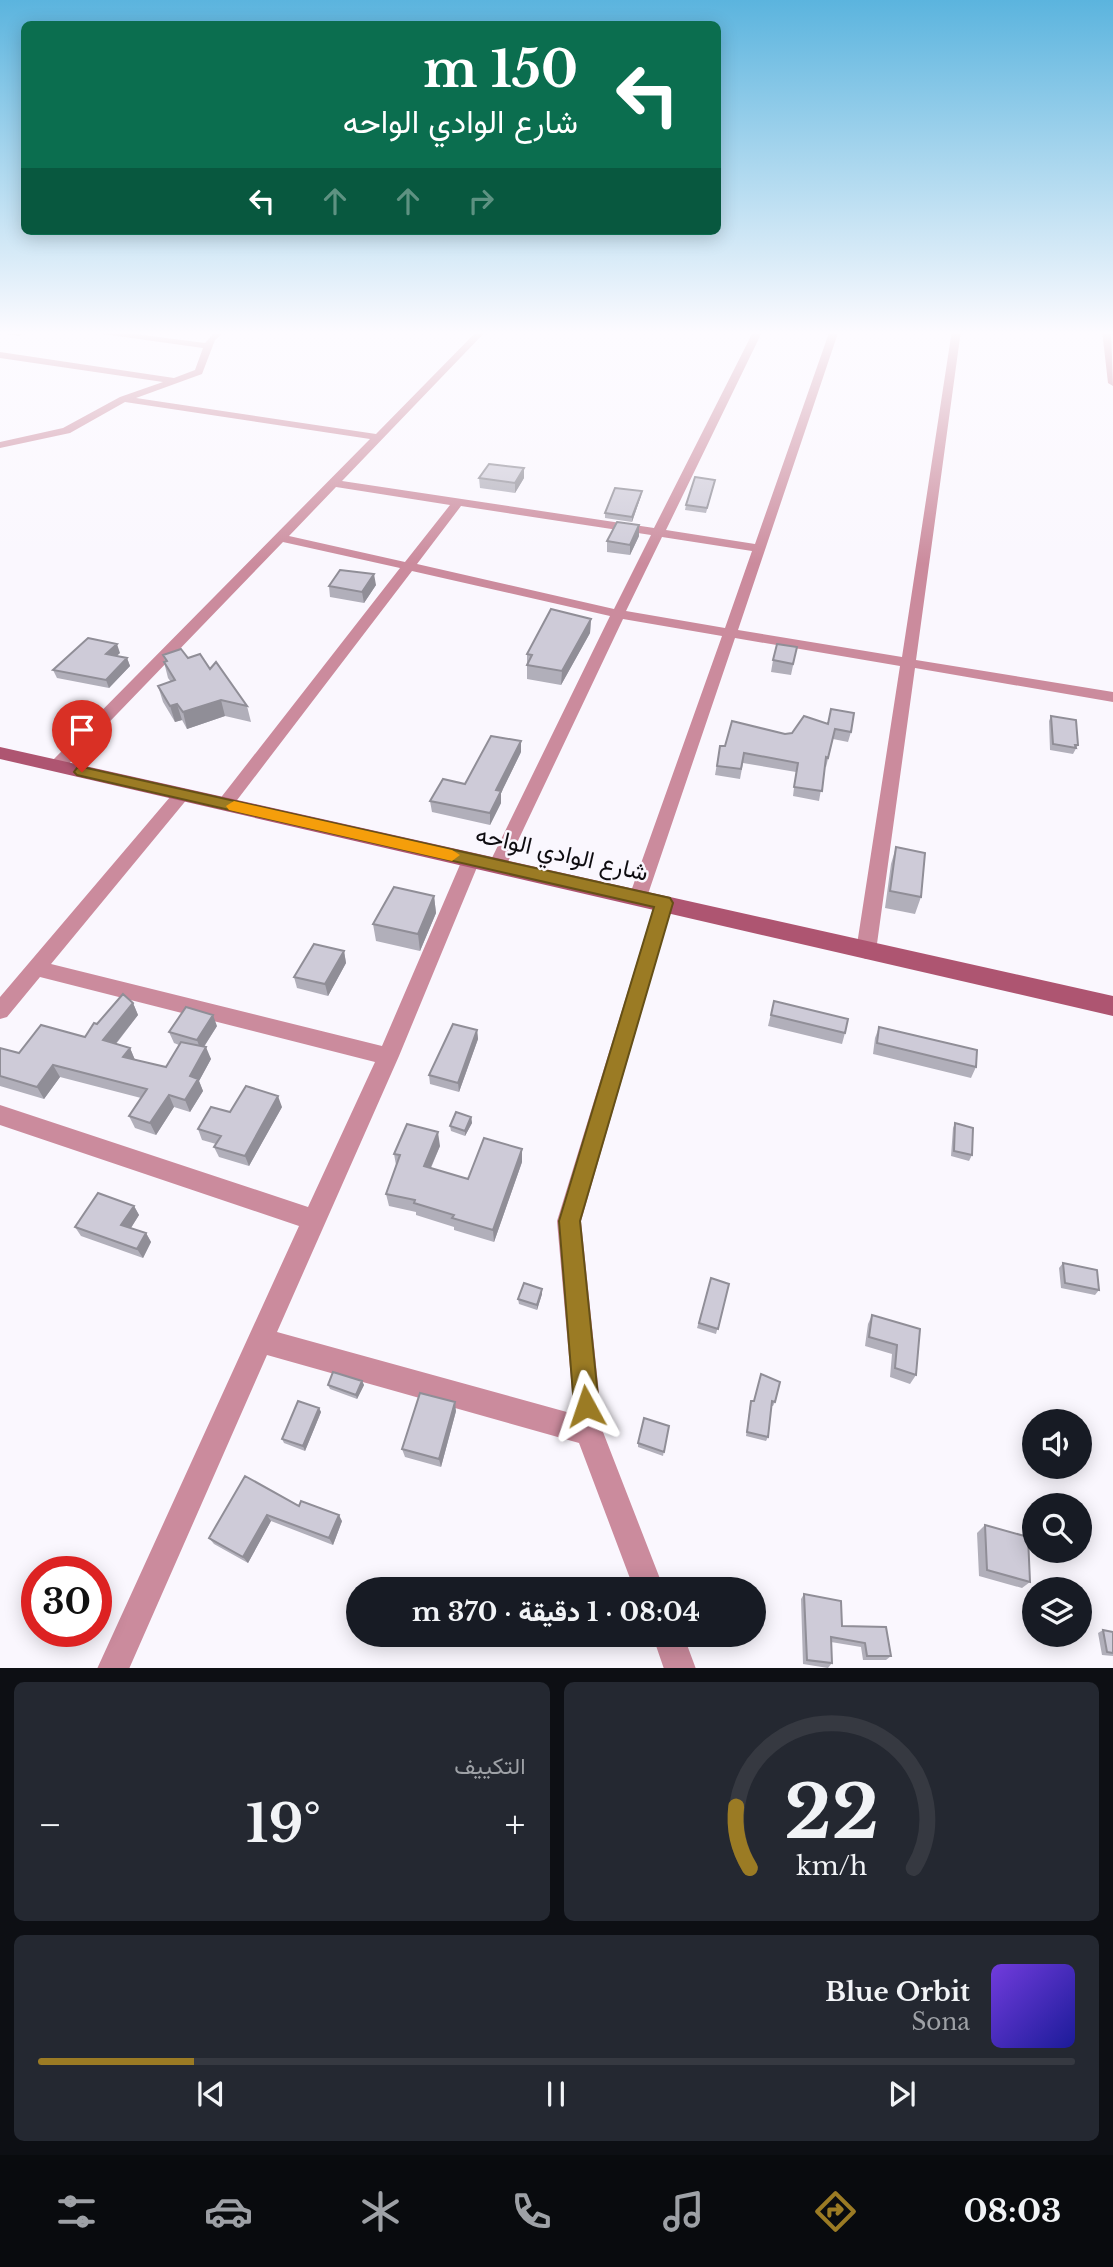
<!DOCTYPE html>
<html lang="ar">
<head>
<meta charset="utf-8">
<style>
  body { margin:0; font-family:"Libre Baskerville",Vazirmatn,serif; background:#242831; color:#f1f3f6; direction:rtl; height:100vh; display:flex; flex-direction:column; font-size:26px; white-space:nowrap }
  * { box-sizing:border-box; margin:0 }
  p { font-size:23px; color:#9ea1a6 }
  .icon { flex:none; width:38px; height:38px; fill:none; stroke:currentColor; stroke-width:2; stroke-linecap:round; stroke-linejoin:round }
  .map { position:relative; height:1668px; overflow:hidden; direction:ltr }
  .details { display:flex; flex-direction:column; gap:14px; padding:14px; background:#0d0f14; flex:1 }
  .details>* { flex:none }
  .guide { position:absolute; left:21px; top:21px; width:700px; height:214px; border-radius:10px; box-shadow:0 4px 18px #0003; direction:rtl; background:#0b6e4f; color:#fff; overflow:hidden }
  .controls { position:absolute; left:1022px; top:1409px; display:grid; gap:14px }
  .controls a { display:grid; place-items:center; width:70px; height:70px; border-radius:50%; background:#171b24; box-shadow:0 4px 18px #0003; font-size:35px }
  .speed { position:absolute; left:21px; top:1556px; display:flex; gap:14px; font-size:35px; font-weight:700; text-align:center }
  .speed>* { display:grid; place-content:center; width:91px; height:91px; border-radius:50%; background:#171b24; box-shadow:0 4px 18px #0003; line-height:1 }
  .speed .limit { border:10px solid #d22; background:#fff; color:#111 }
  .pin { position:absolute; display:grid; place-items:center; width:60px; height:60px; color:#fff; margin:-72px -30px; border-radius:50% 50% 50% 0; rotate:-45deg; box-shadow:0 0 7px #0007 }
  .pin .icon { rotate:45deg }
  .me { position:absolute; width:77px; margin:-38px; rotate:355deg; stroke-linejoin:round; filter:drop-shadow(0 0 5px #0008) }
  .turn { display:flex; align-items:center; gap:24px; height:147px; padding:0 28px; font-size:32px }
  .turn .icon { width:91px; height:91px; stroke-width:2.5 }
  .turn b { display:block; font-size:49px; line-height:60px }
  .lanes { display:flex; align-items:center; height:66px; padding:0 28px; background:#0003; justify-content:center; gap:35px; direction:ltr }
  .lanes .off { opacity:.35 }
  .big { font-size:52px; font-weight:800; line-height:1.1 }
  .details .widget { flex:1; display:flex; flex-direction:column; justify-content:center; gap:10px; min-width:0; padding:0 24px; border-radius:10px; background:#242831 }
  .details .dial { align-items:center; gap:0 }
  .dial svg { height:182px; overflow:visible; fill:none; stroke:#363941; stroke-width:7; stroke-linecap:round; text-anchor:middle }
  .dial text { fill:#f1f3f6; stroke:none }
  .song { display:flex; align-items:center; gap:21px }
  .cover { width:84px; height:84px; border-radius:10px; background:linear-gradient(135deg,hsl(260 70% 55%),hsl(240 70% 35%)) }
  .played { height:7px; border-radius:4px; background:linear-gradient(90deg,#9b7b24 15%,#363941 15%) }
  .keys { display:flex; justify-content:space-around; direction:ltr }
  .heat { display:flex; justify-content:space-between; align-items:center; font-size:38px; direction:ltr }
  .details .tiles { flex:1; display:grid; gap:14px; grid-template-columns:1fr 1fr }
  .widget:last-child { grid-column:span 2 }
  .trip { position:absolute; left:346px; top:1577px; width:420px; height:70px; border-radius:35px; background:#171b24; box-shadow:0 4px 18px #0003; font-weight:800; line-height:70px; text-align:center; direction:rtl }
  .tab-bar { display:flex; height:112px; justify-content:space-around; align-items:center; background:#090b0e; color:#9ea1a6 }
  .tab-bar .icon { width:49px; height:49px }
  .tab-bar .current { color:#9b7b24 }
  .tab-bar b { font-size:32px; color:#f1f3f6 }
  .map>svg:first-child { display:block }
</style>
</head>
<body>
<div class="map">
<svg width="1113" height="1669" viewBox="0 0 1113 1669">
  <rect width="100%" height="100%" fill="#faf7fe"/>
  <g fill="none" stroke-linecap="round" stroke-linejoin="round">
    <path fill="#cb8b9d" fill-rule="evenodd" d="M75,330H104L205,343L217,330H227L215,340L202,374L136,398L376,434L478,330H487L342,481L654,528L754,330H763L666,530L755,544L830,330H839L738,630L902,657L952,330H961L916,660L1113,692V702L915,668L876,951L873,956L866,959L859,956L856,951L900,666L735,638L647,897L645,902H631L629,897L722,636L623,619L506,866L503,871H491L488,866L610,616L412,571L231,808L225,810L217,804L219,800L400,568L283,542L63,770H51L49,766L51,762L370,439L125,402L70,433L0,448V442L63,428L120,397L163,382L0,358V352L174,378L195,370L203,348ZM336,487L450,505L405,562L289,536ZM461,506L651,535L614,609L417,564ZM662,537L752,551L725,628L626,611Z
      M1102,330H1111L1113,386L1108,383Z
      M182,788L188,790L190,794L188,798L51,964L382,1046L462,860L465,855H477L480,860L399,1056L277,1332L574,1414L557,1221L655,903L657,898H671L673,903L581,1221L603,1432L664,1589H634L579,1443L267,1355L129,1669H97L299,1226L0,1125V1105L308,1207L375,1062L40,977L7,1017L0,1019V997L176,790Z
      M652,1634H683L696,1669H664Z"/>
    <path fill="#ae5571" fill-rule="evenodd" d="M0,747L1113,996V1016L0,759Z"/>
  </g>
  <path fill="#b1afba" d="M0,330H29L19,336L0,333Z
    M524,468V478L515,493L480,488L479,478Z
    M714,485L706,513L685,510L686,505Z
    M641,496L632,522L605,518V513Z
    M639,536L630,555L607,552V541Z
    M376,585L364,603L330,597L329,586Z
    M591,619L590,633L561,685L527,679V654Z
    M797,647L791,675L771,672L773,660Z
    M120,653L116,656L127,658L130,666L109,688L57,678L53,670Z
    M163,655L188,658L210,669L247,706L251,722L225,716L187,729L182,720L175,722L163,702L158,686L171,682L168,678L164,662H165Z
    M804,716L851,732L848,742L833,739L826,767H825L819,801L793,796L796,772L743,763L740,779L715,775L720,746H725L792,733Z
    M1051,716L1078,745L1073,754L1050,750L1049,721Z
    M521,752L501,793V803L490,825L432,812L430,801L465,784Z
    M896,847L921,897L915,914L885,908L891,864Z
    M434,896L436,913L420,951L376,941L373,924Z
    M344,951L346,963L328,996L297,988L294,977Z
    M774,1001L845,1033L842,1044L768,1026Z
    M133,1003L138,1015L116,1044L130,1048L135,1060L166,1067L179,1045L174,1043L169,1032L217,1026L204,1047L211,1059L199,1081L203,1091L190,1112L174,1107L156,1135L135,1128L129,1116L141,1098L60,1077L44,1099L0,1086V1048L19,1053L85,1037L97,1024Z
    M879,1027L976,1067L971,1078L873,1054L875,1038Z
    M477,1030L478,1039L459,1092L430,1084L429,1075Z
    M282,1107L249,1166L219,1157L214,1147L216,1144L202,1140L198,1129L230,1112Z
    M471,1117L472,1123L465,1136L451,1131L450,1126Z
    M955,1123L972,1155L969,1161L951,1156L953,1128Z
    M440,1146L431,1168L468,1179L522,1162L494,1242L454,1230V1227L416,1215V1212L389,1206L386,1194L396,1165L394,1154Z
    M134,1206L139,1215L131,1228L146,1233L151,1242L143,1258L81,1236L75,1227Z
    M1063,1263L1099,1290L1095,1295L1061,1288L1059,1268Z
    M711,1278L729,1284L716,1334L697,1328Z
    M542,1294L537,1310L519,1304L518,1299Z
    M872,1315L920,1329L916,1375L910,1384L890,1377L892,1354L865,1346L868,1324Z
    M761,1374L775,1402L773,1406H771L768,1437L766,1441L746,1436L750,1405L751,1401H754Z
    M362,1381L364,1385L357,1399L330,1389L328,1385Z
    M319,1408L321,1412L305,1451L284,1443L282,1439Z
    M456,1411L441,1467L405,1457L402,1449Z
    M669,1426L663,1456L638,1447V1443Z
    M245,1476L299,1506L342,1521L333,1545L271,1521L248,1563L214,1544L209,1538Z
    M985,1525L1030,1582L1022,1588L979,1576L977,1533Z
    M804,1594L842,1626L891,1656L886,1660H863L861,1647L831,1642L832,1663L828,1668L803,1664L801,1599Z
    M1103,1630L1113,1632V1656L1102,1655L1098,1633Z"/>
  <path fill="#908e97" d="M17,330H29L19,336Z
    M524,468V478L515,493V483Z
    M642,491L641,496L632,522V517Z
    M639,525V536L630,555V545Z
    M374,574L376,585L364,603L362,592Z
    M591,619L590,633L561,685L562,671Z
    M117,644L120,653L109,663L106,654Z
    M127,658L130,666L109,688L106,680Z
    M221,700L225,716L187,729L183,712Z
    M177,704L182,720L175,722L170,706Z
    M521,741V752L501,793V803L490,825V813L496,790Z
    M434,896L436,913L420,951L418,934Z
    M344,951L346,963L328,996L325,984Z
    M133,1003L138,1015L109,1052L103,1040Z
    M213,1015L217,1026L201,1051L197,1040Z
    M477,1030L478,1039L459,1092L458,1083Z
    M206,1047L211,1059L199,1081L203,1091L190,1112L185,1100L190,1076Z
    M130,1048L135,1060L123,1057Z
    M53,1065L60,1077L44,1099L37,1087Z
    M169,1095L174,1107L156,1135L150,1123Z
    M278,1096L282,1107L249,1166L245,1156Z
    M471,1117L472,1123L465,1136V1131Z
    M438,1132L440,1146L426,1178L424,1166Z
    M522,1149V1162L494,1242L493,1230Z
    M134,1206L139,1215L127,1234L121,1225Z
    M146,1233L151,1242L143,1258L137,1249Z
    M542,1289V1294L537,1310V1305Z
    M362,1381L364,1385L357,1399L356,1395Z
    M455,1402L456,1411L441,1467L439,1459Z
    M319,1408L321,1412L305,1451L303,1446Z
    M267,1515L271,1521L248,1563L243,1557Z
    M339,1515L342,1521L333,1545L329,1538Z"/>
  <path fill="#cecbd8" stroke="#908e97" stroke-width="2" d="M489,464L524,468L515,483L479,478Z
    M695,477L715,480L707,508L686,505Z
    M615,488L642,491L632,517L605,513Z
    M617,522L639,525L630,545L607,541Z
    M340,570L374,574L362,592L329,586Z
    M551,609L591,619L562,671L527,665L532,655L527,654Z
    M88,638L117,644L106,654L127,658L106,680L53,670Z
    M777,644L797,647L793,664L773,660Z
    M181,649L188,658L200,654L210,669L216,662L247,706L221,700L183,712L177,704L170,706L158,686L175,680L164,662L167,661L163,655Z
    M831,709L854,713L851,732L835,729L828,758L826,757L822,791L794,787L798,763L744,753L741,769L717,766L720,746H725L732,721L785,734L792,733L804,716L828,724Z
    M1051,716L1076,720L1078,745H1075L1076,748L1053,744Z
    M491,736L521,741L496,790L501,791L490,813L430,801L443,779L465,784Z
    M896,847L925,853L921,897L890,891Z
    M394,887L434,896L418,934L373,924Z
    M314,944L344,951L325,984L294,977Z
    M123,994L133,1003L103,1040L130,1048L123,1057L166,1067L181,1042L206,1047L190,1076L198,1079L185,1100L169,1095L150,1123L129,1116L147,1089L53,1065L37,1087L0,1076V1048L19,1053L41,1025L85,1037L94,1023L97,1024Z
    M774,1001L848,1019L845,1033L771,1015Z
    M186,1007L213,1015L197,1040L169,1032Z
    M453,1024L477,1030L458,1083L429,1075Z
    M879,1027L977,1050L976,1067L877,1043Z
    M246,1086L278,1096L245,1156L214,1147L221,1136L198,1129L211,1107L230,1112Z
    M456,1112L471,1117L465,1131L450,1126Z
    M955,1123L973,1128L972,1155L954,1151Z
    M407,1124L438,1132L424,1166L468,1179L484,1138L522,1149L493,1230L452,1218L454,1215L414,1203L415,1200L386,1194L400,1155L394,1154Z
    M98,1193L134,1206L121,1225L146,1233L137,1249L75,1227Z
    M1063,1263L1097,1270L1099,1290L1065,1283Z
    M711,1278L729,1284L718,1329L699,1323Z
    M524,1283L542,1289L537,1305L518,1299Z
    M872,1315L920,1329L916,1375L895,1368L897,1345L869,1337Z
    M333,1372L362,1381L356,1395L328,1385Z
    M761,1374L780,1382L775,1402L772,1401L768,1437L747,1432L751,1401H754Z
    M420,1393L455,1402L439,1459L402,1449Z
    M298,1401L319,1408L303,1446L282,1439Z
    M644,1418L669,1426L664,1452L638,1443Z
    M245,1476L299,1506L301,1501L339,1515L329,1538L267,1515L243,1557L209,1538Z
    M985,1525L1028,1537L1030,1582L987,1570Z
    M804,1594L841,1601L842,1626L886,1627L891,1656H867L865,1643L831,1637L832,1663L807,1660Z
    M1103,1630L1113,1632V1653L1107,1652Z"/>
  <linearGradient id="sky" x2="0" y2="1"><stop stop-color="#5bb4de"/><stop offset="0.59" stop-color="#fdfbff"/><stop offset="1" stop-color="#fdfbff" stop-opacity="0"/></linearGradient>
  <rect width="1113" height="564" fill="url(#sky)"/>
  <path fill="#9b7b24" stroke="#655017" stroke-width="2" d="M82,767L670,898L673,903L580,1221L599,1406L595,1414L586,1418L578,1414L574,1406L559,1221L654,907L77,775L74,772L77,768Z"/>
  <path fill="#f59e0b" d="M234,801L452,850L460,855L452,861L229,810L226,806Z"/>
  <g text-anchor="middle" dominant-baseline="central" stroke-width="5" stroke-linejoin="round" paint-order="stroke">
    <g font-size="24" fill="#0e0c10" stroke="#faf7fe">
      <text transform="translate(562 853) rotate(13)">شارع الوادي الواحه</text>
    </g>
  </g>
</svg>
<div class="controls">
<a><svg class="icon" aria-label="sound" viewBox="0 0 24 24"><path d="M4 9h4l5-4v14l-5-4H4zM17 9q2 3 0 6"/></svg></a>
<a><svg class="icon" aria-label="search" viewBox="0 0 24 24"><circle cx="10" cy="10" r="6"/><path d="M15 15l6 6"/></svg></a>
<a><svg class="icon" aria-label="layers" viewBox="0 0 24 24"><path d="M12 4l9 5-9 5-9-5zM3 14l9 5 9-5"/></svg></a>
</div>
<div class="speed"><div class="limit">30</div></div>
<div class="pin" style="left:82px;top:772px;background:#d93025"><svg class="icon" aria-label="arrive" viewBox="0 0 24 24"><path d="M6 21V4h12l-3 4 3 4H6"/></svg></div>
<svg class="me" style="left:586px;top:1406px" viewBox="-20 -20 40 40"><path d="M0-17L14 15 0 8-14 15z" fill="#9b7b24" stroke="#fff" stroke-width="4"/></svg>
<div class="trip">08:04 · 1 دقيقة · 370 m</div>
<div class="guide">
<div class="turn"><svg class="icon" aria-label="left" viewBox="0 0 24 24"><path d="M17 20v-9H6M10 6l-5 5 5 5"/></svg><div><b>150 m</b>شارع الوادي الواحه</div></div>
<div class="lanes"><svg class="icon" aria-label="left" viewBox="0 0 24 24"><path d="M17 20v-9H6M10 6l-5 5 5 5"/></svg><svg class="icon off" aria-label="ahead" viewBox="0 0 24 24"><path d="M12 20V5M6 11l6-6 6 6"/></svg><svg class="icon off" aria-label="ahead" viewBox="0 0 24 24"><path d="M12 20V5M6 11l6-6 6 6"/></svg><svg class="icon off" aria-label="right" viewBox="0 0 24 24"><path d="M7 20v-9h11M14 6l5 5-5 5"/></svg></div>
</div>
</div>
<section class="details">
<div class="tiles">
<div class="widget dial"><svg viewBox="0 0 100 80">
<path d="M14 69A42 42 0 1 1 86 69"/>
<path d="M14 69A42 42 0 0 1 8 42" stroke="#9b7b24"/>
<text x="50" y="56" font-size="32" font-weight="700">22</text>
<text x="50" y="72" font-size="11">km/h</text>
</svg></div>
<div class="widget"><p>التكييف</p>
<div class="heat"><a>−</a><b class="big">19°</b><a>+</a></div>
</div>
<div class="widget">
<div class="song"><i class="cover"></i><div><b>Blue Orbit</b><p>Sona</p></div></div>
<div class="played"></div>
<div class="keys"><svg class="icon" aria-label="previous" viewBox="0 0 24 24"><path d="M18 5L8 12l10 7zM5 5v14"/></svg><svg class="icon" aria-label="pause" viewBox="0 0 24 24"><path d="M8 5v14M16 5v14"/></svg><svg class="icon" aria-label="next" viewBox="0 0 24 24"><path d="M6 5l10 7-10 7zM19 5v14"/></svg></div>
</div>
</div>
</section>
<nav class="tab-bar">
<b>08:03</b>
<svg class="icon current" aria-label="directions" viewBox="0 0 24 24"><path d="M12 3l9 9-9 9-9-9zM9 14v-3h6M13 9l2 2-2 2"/></svg>
<svg class="icon" aria-label="music" viewBox="0 0 24 24"><path d="M9 18V5l10-2v13"/><circle cx="6" cy="18" r="3"/><circle cx="16" cy="16" r="3"/></svg>
<svg class="icon" aria-label="phone" viewBox="0 0 24 24"><path d="M5 4h4l2 5-3 2q2 4 5 5l2-3 5 2v4C11 20 4 13 5 4z"/></svg>
<svg class="icon" aria-label="climate" viewBox="0 0 24 24"><path d="M12 3v18M4 7l16 10M4 17L20 7"/></svg>
<svg class="icon" aria-label="car" viewBox="0 0 24 24"><path d="M5 17H2v-5l4-1 3-4h7l3 4 3 1v5h-3M9 17h6M6 11h13"/><circle cx="7" cy="17" r="2"/><circle cx="17" cy="17" r="2"/></svg>
<svg class="icon" aria-label="filters" viewBox="0 0 24 24"><path d="M4 7h16M4 17h16"/><circle cx="9" cy="7" r="2"/><circle cx="15" cy="17" r="2"/></svg>
</nav>
</body>
</html>
